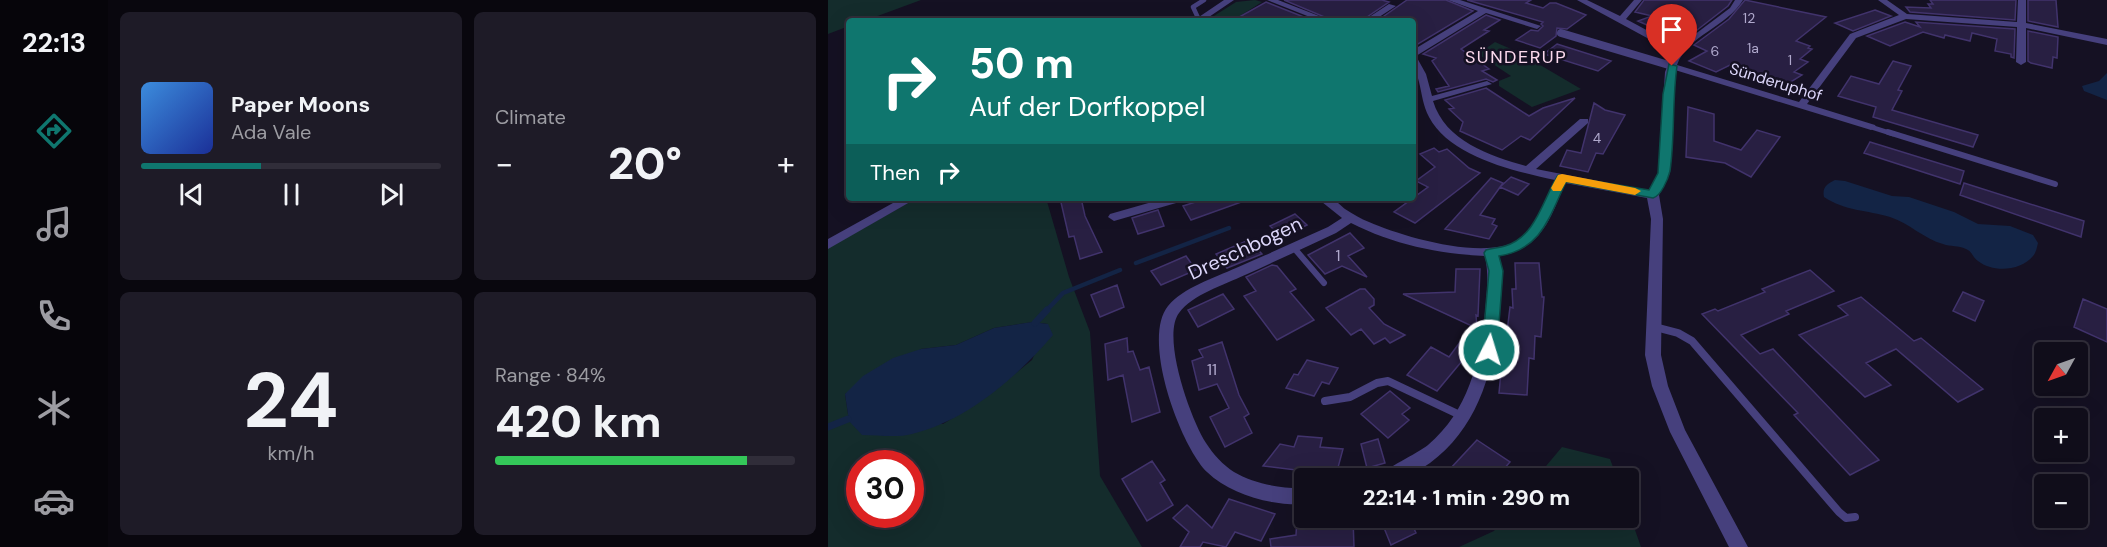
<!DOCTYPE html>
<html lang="en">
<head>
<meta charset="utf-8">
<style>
  body { margin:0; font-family:"DM Sans",sans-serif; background:#1e1b27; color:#f1f3f6; height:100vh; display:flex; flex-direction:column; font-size:22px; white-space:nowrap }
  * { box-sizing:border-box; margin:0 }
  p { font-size:20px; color:#9c9ca2 }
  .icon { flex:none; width:33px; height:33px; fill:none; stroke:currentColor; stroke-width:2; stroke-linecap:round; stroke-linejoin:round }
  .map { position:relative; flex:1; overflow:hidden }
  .panel { display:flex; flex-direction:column; gap:12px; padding:12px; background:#09070e; width:720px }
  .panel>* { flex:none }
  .top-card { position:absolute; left:18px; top:18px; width:570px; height:183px; border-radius:6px; box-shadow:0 6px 24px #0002,0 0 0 2px #302d39; background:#0f766e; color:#fff; overflow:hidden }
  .needle { width:39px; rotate:230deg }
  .tools { position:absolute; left:1206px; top:342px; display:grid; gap:12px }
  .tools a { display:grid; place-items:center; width:54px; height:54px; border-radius:6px; background:#100d1a; box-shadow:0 6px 24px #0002,0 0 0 2px #302d39; font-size:30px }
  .speed { position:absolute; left:18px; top:450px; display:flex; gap:12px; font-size:30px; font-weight:700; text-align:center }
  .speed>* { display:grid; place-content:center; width:78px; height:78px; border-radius:50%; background:#100d1a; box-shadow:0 6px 24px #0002,0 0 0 2px #302d39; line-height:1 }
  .speed .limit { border:9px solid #d22; background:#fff; color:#111 }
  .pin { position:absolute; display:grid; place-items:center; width:51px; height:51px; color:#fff; margin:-62px -26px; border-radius:50% 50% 50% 0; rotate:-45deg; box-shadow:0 0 6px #0007 }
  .pin .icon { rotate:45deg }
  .me { position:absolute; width:66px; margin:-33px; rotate:5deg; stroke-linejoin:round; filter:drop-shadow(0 0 4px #0008) }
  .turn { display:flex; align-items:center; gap:21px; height:126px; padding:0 24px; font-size:27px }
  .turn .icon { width:78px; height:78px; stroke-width:2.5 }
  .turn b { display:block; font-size:42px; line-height:51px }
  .then { display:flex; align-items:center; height:57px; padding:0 24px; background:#0003; gap:12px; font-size:22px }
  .big { font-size:45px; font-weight:800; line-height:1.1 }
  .panel .card { flex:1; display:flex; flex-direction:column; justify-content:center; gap:9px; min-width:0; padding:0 21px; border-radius:9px; background:#1e1b27 }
  .panel .dial { align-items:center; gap:0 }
  .dial b { font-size:78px; line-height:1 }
  .song { display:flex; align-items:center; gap:18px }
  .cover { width:72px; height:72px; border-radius:9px; background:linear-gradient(135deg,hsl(210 70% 55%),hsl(230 70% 35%)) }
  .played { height:6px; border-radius:3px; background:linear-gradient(90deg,#0f766e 40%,#302d39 40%) }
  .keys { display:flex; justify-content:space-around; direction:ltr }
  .heat { display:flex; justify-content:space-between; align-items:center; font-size:33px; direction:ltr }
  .charge { height:9px; border-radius:4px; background:linear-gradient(90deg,#34c759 84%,#302d39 0) }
  .panel .tiles { flex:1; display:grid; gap:12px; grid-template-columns:repeat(2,1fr) }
  .trip { position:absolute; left:466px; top:468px; width:345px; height:60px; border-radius:6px; background:#100d1a; box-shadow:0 6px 24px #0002,0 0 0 2px #302d39; font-weight:800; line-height:60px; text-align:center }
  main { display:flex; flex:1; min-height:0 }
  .menu { display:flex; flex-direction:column; width:108px; justify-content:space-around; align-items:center; background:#06050a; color:#9c9ca2 }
  .menu .icon { width:42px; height:42px }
  .menu .selected { color:#0f766e }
  .menu b { font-size:27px; color:#f1f3f6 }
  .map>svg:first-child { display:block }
</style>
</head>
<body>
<main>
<nav class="menu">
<b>22:13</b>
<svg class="icon selected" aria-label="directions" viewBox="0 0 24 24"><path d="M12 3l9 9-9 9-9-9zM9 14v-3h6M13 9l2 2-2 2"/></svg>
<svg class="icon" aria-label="music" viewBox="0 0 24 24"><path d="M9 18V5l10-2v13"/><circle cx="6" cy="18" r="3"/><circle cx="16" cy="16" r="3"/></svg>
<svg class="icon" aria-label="phone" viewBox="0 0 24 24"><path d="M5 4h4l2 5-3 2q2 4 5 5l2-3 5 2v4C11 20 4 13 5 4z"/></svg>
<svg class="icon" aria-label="climate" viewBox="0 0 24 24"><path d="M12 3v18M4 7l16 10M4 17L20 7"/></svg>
<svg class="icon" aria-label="car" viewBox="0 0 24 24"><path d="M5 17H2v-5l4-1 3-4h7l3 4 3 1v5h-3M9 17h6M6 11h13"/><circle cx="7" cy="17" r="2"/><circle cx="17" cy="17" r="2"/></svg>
</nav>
<section class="panel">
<div class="tiles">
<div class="card">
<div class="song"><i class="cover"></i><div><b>Paper Moons</b><p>Ada Vale</p></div></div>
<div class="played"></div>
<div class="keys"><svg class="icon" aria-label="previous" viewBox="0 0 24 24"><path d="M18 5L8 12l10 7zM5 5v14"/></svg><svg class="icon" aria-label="pause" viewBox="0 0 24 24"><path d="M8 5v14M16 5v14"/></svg><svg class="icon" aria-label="next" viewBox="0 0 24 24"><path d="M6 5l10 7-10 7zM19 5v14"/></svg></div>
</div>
<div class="card"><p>Climate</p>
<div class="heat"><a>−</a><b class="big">20°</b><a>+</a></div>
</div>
<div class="card dial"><b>24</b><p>km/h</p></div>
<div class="card"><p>Range · 84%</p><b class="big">420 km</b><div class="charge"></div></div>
</div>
</section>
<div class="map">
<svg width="1279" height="547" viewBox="0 0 1279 547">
  <rect width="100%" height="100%" fill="#151123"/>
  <path fill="#142c2c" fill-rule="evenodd" d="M0,0H93L36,21H21V26L0,34Z
    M427,0L434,2L404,21H378L408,2Z
    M667,42L690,52L753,89L704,107L671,86V81L683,76L650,54Z
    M89,198H218L241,277L262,332L272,476L314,547H0V248ZM205,322L220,324L204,360L157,398L115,424L21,421L17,394L93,349L128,345L166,328ZM32,464H82V514H32Z
    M734,447L782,459L789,478H708Z
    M801,513L813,547H631L666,531L676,518H801Z"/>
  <path fill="#132445" d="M1279,73V100L1256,91L1254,86L1271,81Z
    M1007,180L1017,181L1064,196L1081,197L1126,212L1150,224L1182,226L1205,235L1210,243C1209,247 1208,253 1205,256C1193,271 1165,273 1150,261C1144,257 1145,252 1138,249C1130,245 1123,247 1115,244C1096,239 1081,223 1062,217C1039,210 1017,211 996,197C994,187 999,184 1007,180Z
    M204,322L220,324L225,335C189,377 139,421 84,434C69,438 50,435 34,435L21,421L17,394L35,376L65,358L93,349L128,345L166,328Z"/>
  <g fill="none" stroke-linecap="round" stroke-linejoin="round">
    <path stroke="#132445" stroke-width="4.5" d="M308,263L401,228
      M218,311L235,293L292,270"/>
    <path stroke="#132445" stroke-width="7" d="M207,323L219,310
      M0,427L20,419"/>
  </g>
  <path fill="#281f42" stroke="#41336c" stroke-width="1.5" d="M456,0H554L561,2L533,21H506Z
    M579,0H618L645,11L585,47V21H549Z
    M639,0H703L698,3L715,8L722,3H728L758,15L739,29L729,28L728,36L712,48L688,40L703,30L710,31L715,26L713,24L715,22Z
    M816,0H904L900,6L855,41L810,21L824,16L807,12Z
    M917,0L998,17L968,41L982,46L980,48L984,49L972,59L980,62L966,72L974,75L958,85L904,64L888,72L861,61L879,51L866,45L901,19Z
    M1102,0H1188L1187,20L1082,12L1078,7L1103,8L1100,4H1105Z
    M1200,0H1228L1230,27L1200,21Z
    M438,2L486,21H404Z
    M1047,10L1063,16L1025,31L1007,23Z
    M658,15L672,20L656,30L661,31L633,49L661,69L654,71L669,80L665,82L658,79L610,92L608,89L621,86L604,61L608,58L595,54Z
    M1077,22L1092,27L1088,22L1187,29L1186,58L1183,57V54L1167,51L1169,39L1144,33L1142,41L1117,35L1116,38L1095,32L1062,46L1039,36Z
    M1200,31L1230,37L1229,58L1225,57L1224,68L1203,63L1200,61Z
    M729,44L783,61L770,71L716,54Z
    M1065,61L1083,66L1070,90L1074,91L1064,110L1150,135L1145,147L1045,117L1048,107L1010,96L1023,76L1051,84Z
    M658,88L701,116L715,108L747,98L702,140L693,136L674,150L632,131L635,122L621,109L626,108L617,100Z
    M766,103L777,110L797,115L775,154L768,153L760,172L732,166L739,150L753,153Z
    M860,107L886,114V141L913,150L929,130L952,137L923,177L897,163L858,157Z
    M1042,142L1136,171L1132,184L1036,153Z
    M606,148L611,152L619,149L641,168L652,173L587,223L566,212L600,187L588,181L607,167L592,154Z
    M683,177L701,184L690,195L672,187Z
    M663,178L675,183L652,215L667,219L664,224L669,226L661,239L617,229Z
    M1136,183L1256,221L1253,237L1132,195Z
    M232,198H253L257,216L274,252L252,259L246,236L241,237Z
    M380,198H419V200L363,220L355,206Z
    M330,210L336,226L310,234L304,218Z
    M467,214L479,225L454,237L442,226Z
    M522,233L536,248L520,256L539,277L514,266L497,274L480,255Z
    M421,240L434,254L399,268L388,254Z
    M358,256L368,270L333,285L323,271Z
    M687,263H711L714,297H716L713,337L707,336L706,359L701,358L699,395L671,393L676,340H678L682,307L685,308L684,289H688Z
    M444,265L449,266L468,289L462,292L486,320L449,340L416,296L428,291L418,277Z
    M628,269H652L650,316L648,315L650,345L645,367L634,361L609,391L579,375L603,347L621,357L644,326L575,294L627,292Z
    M982,270L1006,291L958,311L961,314L913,335L932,354L945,349L1051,460L1022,475L966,415L970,413L874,314L887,309L890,311L937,292L934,289Z
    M289,285L296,307L272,317L263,295Z
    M532,289H537L546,299V305L541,308L556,324L577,335L562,343L557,338L546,344L533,329L523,335L498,308Z
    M1135,292L1156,301L1147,321L1125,311Z
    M395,294L406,309L370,327L360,310Z
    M1033,297L1086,341L1093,338L1155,389L1130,402L1068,349L1038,363L1063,385L1037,397L971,335L1020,315L1010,306Z
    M1255,299L1279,309V342L1246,327Z
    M299,338L300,352L305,351L312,370L321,367L332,412L304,422L295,375L280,380L277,344Z
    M394,342L411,395L421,414L416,417L424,433L397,447L382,417L401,408L389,384L371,390L364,361L375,357L371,350Z
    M479,360L510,368L501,384L494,382L486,396L458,388L466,374L470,375Z
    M562,391L582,408L574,414L581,420L560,438L533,414Z
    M470,436L494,438L492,447L515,449L508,475L435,466L452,444L466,447Z
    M550,439L557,463L539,468L533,444Z
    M649,440L682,462L668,478H635L622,469Z
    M324,461L337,480L332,483L345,505L319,521L294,479Z
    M401,499L447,514L433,541L407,532L398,547L375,542L372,547H352L361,532L345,518L359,505L384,528Z
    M483,518H525L526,547H443L442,539L468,535L469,519Z
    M552,518H581L588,533L563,545Z"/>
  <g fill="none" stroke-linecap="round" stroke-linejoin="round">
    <path stroke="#46407d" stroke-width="4.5" d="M371,20L365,7L376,0
      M1043,127L1065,134"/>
    <path stroke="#46407d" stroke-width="6" d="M1060,132L1227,184
      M466,248L496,283"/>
    <path stroke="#46407d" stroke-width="8" d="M827,327L850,333L864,341L1011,512L1018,518L1027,517
      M497,401L522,397L549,383L560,381L634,416"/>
    <path stroke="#46407d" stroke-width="8" d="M733,33L844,66"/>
    <path fill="#46407d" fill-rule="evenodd" d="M396,0H406L375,21H365Z
      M439,0H450L504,21H492Z
      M620,0H632L713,26L709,29L658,13L588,56L598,74L604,96L659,81L664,84L605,101C617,141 662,156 698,166L752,119H760V123L708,169L821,191L830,173L837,72L845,52L749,0H759L792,16L806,0H814L798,19L850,47L902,8L907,0H915C899,27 860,35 849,65L971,102L1022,34L1071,15L1050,0H1059L1079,14L1189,22L1190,0H1198V23L1279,39V45L1198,28V62L1193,65L1188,62L1189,27L1078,19L1028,38L979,104L1047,125L1048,127L1043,130L847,70L842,173L831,195L835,219L833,355L840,386L857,430L920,547H901L842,432L824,386L817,355L823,219L819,198L737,183C723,217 713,251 670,255C675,278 673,301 670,324C664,377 647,430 602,463C585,475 572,480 551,478C556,468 589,454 600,445C640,411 652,362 657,312C659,293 661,275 657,256C611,254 564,244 523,223L508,233C478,247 448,261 417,275C396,285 365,294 351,313C333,337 363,420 378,443C385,454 395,465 406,472C426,484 455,489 477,488V504C444,506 403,495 379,472C352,445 313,339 340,306C356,287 386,278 408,268C438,255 469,241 500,227L514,218L489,198C493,198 499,197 503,198C508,200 513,206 517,209C525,214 533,219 541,222C575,237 665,264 696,236C712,221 718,199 727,180C686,171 622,157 601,117C595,106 594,94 591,82C588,70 585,62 585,50L650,11Z
      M561,4L568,6L545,21H535Z
      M74,198H89L0,249V239Z
      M338,198H357L355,201L286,221L280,217L282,214Z"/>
  </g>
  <path fill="#0f766e" stroke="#0a4d48" stroke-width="1.5" d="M841,64L849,66C844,101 847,137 842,171C840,179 833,196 825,198L738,182C721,217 714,249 671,256L675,271L669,350L667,354H656L654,350L661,271L656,253L658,250C664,248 671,248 677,246C708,237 715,199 730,175L821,190L830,173L835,94Z"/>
  <path fill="#f59e0b" d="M734,174L807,188L813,191L807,195L738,182L733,191H725L723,188L730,175Z"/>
  <g text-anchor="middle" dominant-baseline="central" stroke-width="5" stroke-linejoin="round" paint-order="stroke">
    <g font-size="14" fill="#b0a9cd">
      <text x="921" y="18">12</text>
      <text x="925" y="48">1a</text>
      <text x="887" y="51">6</text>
      <text x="962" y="60">1</text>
      <text x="769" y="138">4</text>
    </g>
    <g font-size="16" fill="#ddd7fb" stroke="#151123">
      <text transform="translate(948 82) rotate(17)">Sünderuphof</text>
    </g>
    <g font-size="16" fill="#b0a9cd">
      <text x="510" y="255">1</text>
      <text x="384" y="369">11</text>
    </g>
    <g font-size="18" letter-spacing="1.5" fill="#fbd9ed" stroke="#151123">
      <text x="688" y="57">SÜNDERUP</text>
    </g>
    <g font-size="20" fill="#ddd7fb" stroke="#151123">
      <text transform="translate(417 248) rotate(-25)">Dreschbogen</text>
    </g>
  </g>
</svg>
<div class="tools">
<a><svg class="needle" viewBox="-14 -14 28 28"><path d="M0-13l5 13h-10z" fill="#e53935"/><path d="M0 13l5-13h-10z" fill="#9c9ca2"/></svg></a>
<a>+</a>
<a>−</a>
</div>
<div class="speed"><div class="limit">30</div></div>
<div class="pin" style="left:844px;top:66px;background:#d93025"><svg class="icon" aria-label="arrive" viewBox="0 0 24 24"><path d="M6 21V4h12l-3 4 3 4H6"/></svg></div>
<svg class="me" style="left:661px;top:350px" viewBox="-20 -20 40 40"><circle r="17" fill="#0f766e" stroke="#fff" stroke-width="3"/><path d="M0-11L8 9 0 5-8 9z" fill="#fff"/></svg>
<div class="trip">22:14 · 1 min · 290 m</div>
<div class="top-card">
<div class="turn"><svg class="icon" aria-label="right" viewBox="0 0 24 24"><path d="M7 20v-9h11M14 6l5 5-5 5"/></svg><div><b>50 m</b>Auf der Dorfkoppel</div></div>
<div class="then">Then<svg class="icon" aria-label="right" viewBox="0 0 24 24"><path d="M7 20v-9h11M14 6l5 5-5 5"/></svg></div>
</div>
</div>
</main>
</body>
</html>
